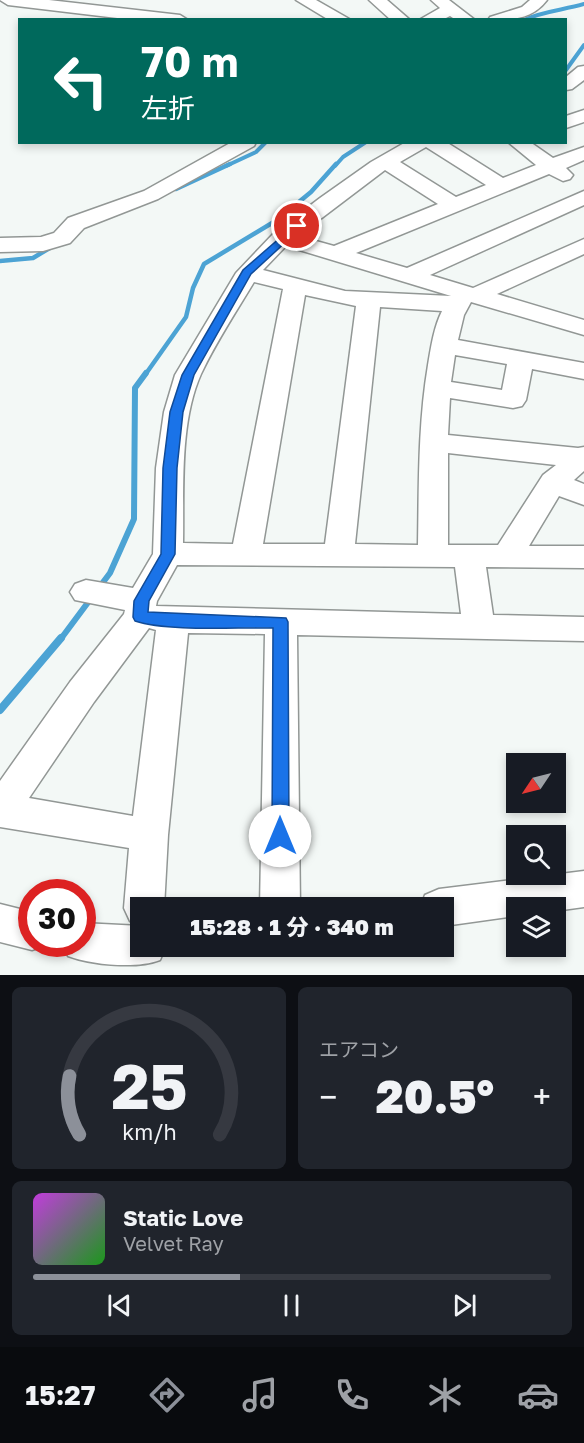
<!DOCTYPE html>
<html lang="ja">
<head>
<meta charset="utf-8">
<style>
  body { margin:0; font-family:"Golos Text","Noto Sans JP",sans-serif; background:#20242c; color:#f1f3f6; height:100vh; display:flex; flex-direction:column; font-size:22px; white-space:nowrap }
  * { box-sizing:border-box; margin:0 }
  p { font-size:20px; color:#9ea1a6 }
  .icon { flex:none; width:33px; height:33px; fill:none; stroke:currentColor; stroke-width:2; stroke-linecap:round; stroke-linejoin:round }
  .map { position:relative; height:975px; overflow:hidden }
  .drawer { display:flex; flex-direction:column; gap:12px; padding:12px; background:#0d0f14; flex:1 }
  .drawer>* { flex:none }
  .top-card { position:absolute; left:18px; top:18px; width:549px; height:126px; border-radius:0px; box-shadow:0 3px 9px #0003; background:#00695c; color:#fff; overflow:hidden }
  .needle { width:39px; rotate:235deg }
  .controls { position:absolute; left:506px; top:753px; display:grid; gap:12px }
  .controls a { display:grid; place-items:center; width:60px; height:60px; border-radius:0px; background:#171b24; box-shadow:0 3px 9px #0003; font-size:30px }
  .speed { position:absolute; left:18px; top:879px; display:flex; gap:12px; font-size:30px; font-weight:700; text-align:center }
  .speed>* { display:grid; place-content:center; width:78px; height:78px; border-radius:50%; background:#171b24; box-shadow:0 3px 9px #0003; line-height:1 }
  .speed .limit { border:9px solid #d22; background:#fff; color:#111 }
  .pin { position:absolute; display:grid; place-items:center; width:51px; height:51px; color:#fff; margin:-26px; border:3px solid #fff; border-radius:50%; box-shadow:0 2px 6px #0007 }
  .me { position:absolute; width:66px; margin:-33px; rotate:0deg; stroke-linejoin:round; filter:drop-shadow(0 0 4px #0008) }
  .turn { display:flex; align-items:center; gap:21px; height:126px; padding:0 24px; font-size:27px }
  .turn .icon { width:78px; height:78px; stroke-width:2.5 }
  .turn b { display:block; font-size:42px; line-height:51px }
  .big { font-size:45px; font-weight:800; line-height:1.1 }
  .drawer .widget { flex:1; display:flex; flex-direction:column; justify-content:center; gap:9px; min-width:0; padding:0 21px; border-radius:9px; background:#20242c }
  .drawer .dial { align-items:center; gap:0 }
  .dial svg { height:156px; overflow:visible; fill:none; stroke:#363941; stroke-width:7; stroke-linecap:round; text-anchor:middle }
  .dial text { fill:#f1f3f6; stroke:none }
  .song { display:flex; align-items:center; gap:18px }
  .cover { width:72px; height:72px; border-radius:9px; background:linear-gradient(135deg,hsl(290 70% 55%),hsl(120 70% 35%)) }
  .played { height:6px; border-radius:3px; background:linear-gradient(90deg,#8c9099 40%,#363941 40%) }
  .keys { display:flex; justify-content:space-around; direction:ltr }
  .heat { display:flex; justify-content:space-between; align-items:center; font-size:33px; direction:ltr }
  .drawer .tiles { flex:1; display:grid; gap:12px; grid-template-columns:1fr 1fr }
  .widget:last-child { grid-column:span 2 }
  .trip { position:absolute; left:130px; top:897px; width:324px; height:60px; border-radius:0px; background:#171b24; box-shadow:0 3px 9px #0003; font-weight:800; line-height:60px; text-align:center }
  .menu { display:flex; height:96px; justify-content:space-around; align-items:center; background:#090b0e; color:#9ea1a6 }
  .menu .icon { width:42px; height:42px }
  .menu .current { color:#8c9099 }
  .menu b { font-size:27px; color:#f1f3f6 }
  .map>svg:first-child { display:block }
</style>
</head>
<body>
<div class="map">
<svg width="584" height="975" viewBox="0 0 584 975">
  <rect width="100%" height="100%" fill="#f3f8f6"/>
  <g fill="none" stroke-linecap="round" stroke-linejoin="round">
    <path stroke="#4ca3d4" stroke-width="4" d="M524,20C543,11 564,10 584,4
      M566,70L584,45
      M226,166L256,152L266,142
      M335,166L343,157L366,142"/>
    <path stroke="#4ca3d4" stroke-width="4.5" d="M176,189L230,164
      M0,261L33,258L53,246
      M145,375L186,317L193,288L204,264L277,220L311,192L336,164"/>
    <path stroke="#4ca3d4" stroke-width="6" d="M98,589L110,573L134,519L135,388L146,373
      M60,640L92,597"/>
    <path stroke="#4ca3d4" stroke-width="8" d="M0,710L61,638"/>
    <defs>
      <path id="minor" d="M0,0H49L180,15L188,20H134L8,5Z
        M296,0H316L351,20H329Z
        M369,0H387L410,20H391Z
        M431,0H449L475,20H456L450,16L442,20H419L440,8Z
        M530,0H547C532,20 511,20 488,20L490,17L522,7Z
        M584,66V80L572,89L566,90V77L578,67Z
        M584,110V122L566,128V116Z
        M232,142H256L254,146L158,199L84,228L70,243L43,251L0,252V238L41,237L54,233L68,218L144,191Z
        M406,142H446L503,178L536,165L508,142H530L553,158L584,147V160L566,168L573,175L570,179L563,181L549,174L356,253L407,268L584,191V205L430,275L473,288L584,239V254L497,294L584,320V335L471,302L464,315L458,340L584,363V379L532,369L526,400L522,406L513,408L450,398L448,435L578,448L584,447V471L574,480L584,484V505L559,496L529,546H584V568L486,567L493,615L584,617V641L297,635L300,908H260L265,634L188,633L168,835L164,908H141V925L130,921L124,908L129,848L0,827V781L70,682L124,614L125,610L75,600L70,592L75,584L86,580L133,588L153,554L156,468L164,412L175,375L236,273L274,233L320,198L371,162ZM426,147L486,185L456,197L400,162ZM385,170L438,204L334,246L298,236ZM286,246L451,296L345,291L263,270ZM254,282L283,289L233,544L183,543C184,491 179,423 201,374C216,342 236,312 254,282ZM305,295L356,306L325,544H263ZM380,307L442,311C434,327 431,347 428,365C418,424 419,485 418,545L355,544ZM455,355L507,364L502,390L451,382ZM448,453L556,465L543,475L498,545H448ZM177,565L455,567L461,614L156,606L157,601ZM149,628L156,630L133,816L29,798L94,702Z
        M584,871V907L555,911V908H516V916L444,926V908H420L425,895L439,889Z
        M0,904L32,912V944L46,945L32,950L0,942Z
        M82,923L141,926V946H166L160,960C137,969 92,965 68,956L63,944H82Z"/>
    </defs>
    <use href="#minor" stroke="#929795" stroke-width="3"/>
    <use href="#minor" fill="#fff" fill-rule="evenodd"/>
  </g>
  <path fill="#1a73e8" stroke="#114b97" stroke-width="1.5" d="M297,223L301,224V228L251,274L194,375L183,412L177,468L175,554L149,601L148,612L286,618L288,622L289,836L287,842L280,844L274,842L272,836L273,628C236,627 169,632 135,621L133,617L134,601L161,554L163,468L170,412L182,375L243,270Z"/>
</svg>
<div class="controls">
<a><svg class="needle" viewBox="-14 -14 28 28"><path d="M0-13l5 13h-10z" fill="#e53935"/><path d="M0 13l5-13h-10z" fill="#9ea1a6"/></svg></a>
<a><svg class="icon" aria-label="search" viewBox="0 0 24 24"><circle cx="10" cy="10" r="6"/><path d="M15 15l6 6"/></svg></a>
<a><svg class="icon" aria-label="layers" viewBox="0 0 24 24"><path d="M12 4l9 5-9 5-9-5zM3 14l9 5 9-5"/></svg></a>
</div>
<div class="speed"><div class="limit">30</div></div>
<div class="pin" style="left:297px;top:226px;background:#d93025"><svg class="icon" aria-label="arrive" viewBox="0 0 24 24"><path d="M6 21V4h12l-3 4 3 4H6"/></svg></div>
<svg class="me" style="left:280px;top:836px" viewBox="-20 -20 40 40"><circle r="19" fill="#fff"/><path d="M0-13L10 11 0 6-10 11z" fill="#1a73e8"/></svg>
<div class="trip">15:28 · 1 分 · 340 m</div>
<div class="top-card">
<div class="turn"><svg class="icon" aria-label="left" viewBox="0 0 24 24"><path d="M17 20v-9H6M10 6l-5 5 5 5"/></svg><div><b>70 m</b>左折</div></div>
</div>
</div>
<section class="drawer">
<div class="tiles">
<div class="widget dial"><svg viewBox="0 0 100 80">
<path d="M14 69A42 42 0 1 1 86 69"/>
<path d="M14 69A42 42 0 0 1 9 39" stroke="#8c9099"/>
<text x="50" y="56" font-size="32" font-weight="700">25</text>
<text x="50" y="72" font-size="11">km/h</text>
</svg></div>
<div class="widget"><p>エアコン</p>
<div class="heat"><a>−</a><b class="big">20.5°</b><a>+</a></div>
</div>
<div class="widget">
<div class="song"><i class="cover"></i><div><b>Static Love</b><p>Velvet Ray</p></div></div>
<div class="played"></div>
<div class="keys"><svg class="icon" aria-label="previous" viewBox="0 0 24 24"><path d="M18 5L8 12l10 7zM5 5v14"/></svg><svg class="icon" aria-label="pause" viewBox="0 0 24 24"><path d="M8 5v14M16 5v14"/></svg><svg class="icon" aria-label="next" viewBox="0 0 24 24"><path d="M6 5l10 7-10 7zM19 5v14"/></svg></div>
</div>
</div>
</section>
<nav class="menu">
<b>15:27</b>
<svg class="icon current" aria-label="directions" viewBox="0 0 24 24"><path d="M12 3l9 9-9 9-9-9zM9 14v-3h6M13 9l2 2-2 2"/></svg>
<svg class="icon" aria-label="music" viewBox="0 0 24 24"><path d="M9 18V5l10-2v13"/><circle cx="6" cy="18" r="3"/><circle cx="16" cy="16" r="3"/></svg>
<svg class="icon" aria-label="phone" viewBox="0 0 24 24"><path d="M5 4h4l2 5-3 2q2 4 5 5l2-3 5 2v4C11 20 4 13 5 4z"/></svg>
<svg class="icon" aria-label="climate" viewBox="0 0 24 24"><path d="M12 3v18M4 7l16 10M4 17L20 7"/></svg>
<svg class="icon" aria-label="car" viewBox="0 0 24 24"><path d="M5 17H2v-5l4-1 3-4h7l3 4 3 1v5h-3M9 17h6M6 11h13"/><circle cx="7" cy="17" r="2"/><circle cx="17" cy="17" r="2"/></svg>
</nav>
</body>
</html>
